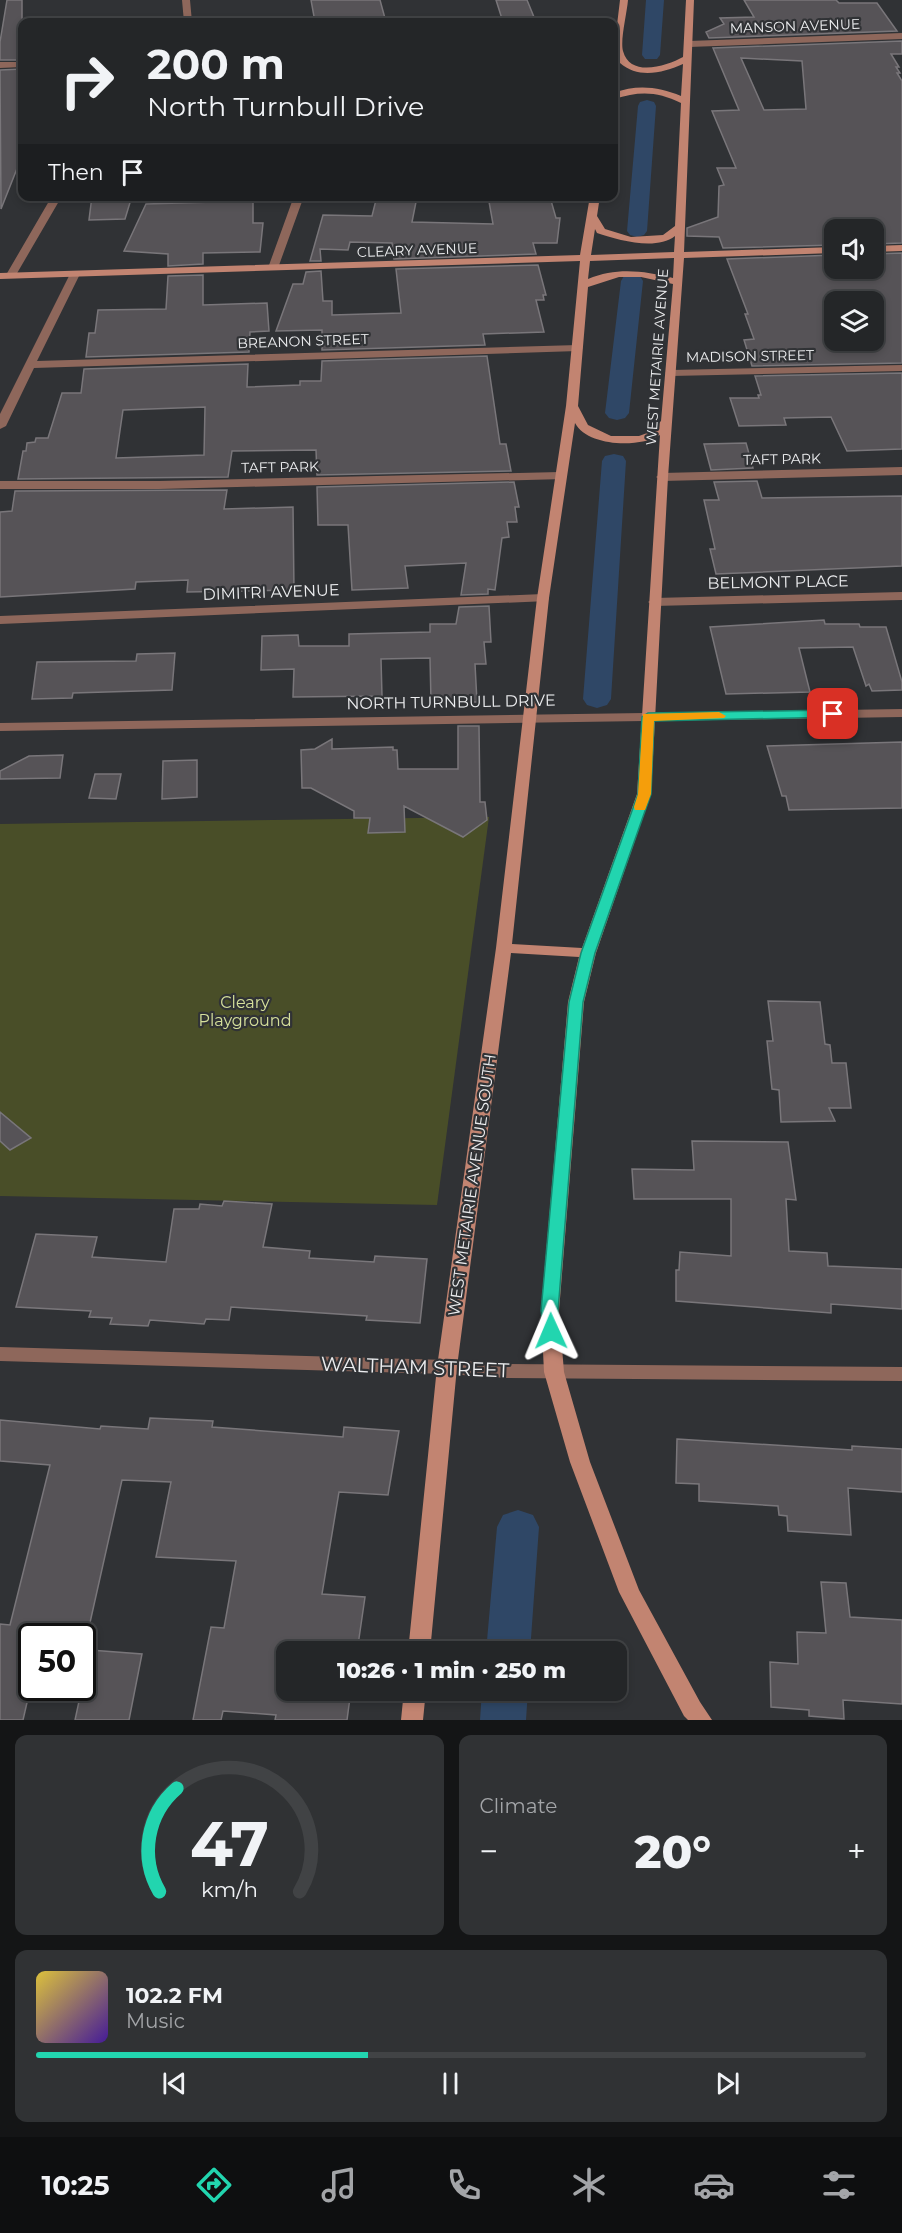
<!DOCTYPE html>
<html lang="en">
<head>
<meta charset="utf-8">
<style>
  body { margin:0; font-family:Montserrat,sans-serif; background:#303234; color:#f1f3f6; height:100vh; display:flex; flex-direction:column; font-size:22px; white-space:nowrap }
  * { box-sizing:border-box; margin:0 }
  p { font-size:20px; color:#a3a5a8 }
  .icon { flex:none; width:33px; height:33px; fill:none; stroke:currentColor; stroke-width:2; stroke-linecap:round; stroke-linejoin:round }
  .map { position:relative; height:1720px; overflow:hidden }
  .drawer { display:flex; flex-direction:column; gap:15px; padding:15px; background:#141516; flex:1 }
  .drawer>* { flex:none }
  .top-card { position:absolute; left:18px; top:18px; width:600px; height:183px; border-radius:12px; box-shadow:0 3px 9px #0003,0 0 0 2px #414345; background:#242628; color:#f1f3f6; overflow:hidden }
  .buttons { position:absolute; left:824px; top:219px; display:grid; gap:12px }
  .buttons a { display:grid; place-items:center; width:60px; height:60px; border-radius:12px; background:#242628; box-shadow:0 3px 9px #0003,0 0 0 2px #414345; font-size:30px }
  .speed { position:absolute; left:18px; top:1623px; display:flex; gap:12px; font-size:30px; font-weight:700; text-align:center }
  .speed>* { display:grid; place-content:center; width:78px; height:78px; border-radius:50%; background:#242628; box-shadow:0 3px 9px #0003,0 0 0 2px #414345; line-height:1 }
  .speed .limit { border:3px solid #111; border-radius:9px; background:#fff; color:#111 }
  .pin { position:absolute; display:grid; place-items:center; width:51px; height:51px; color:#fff; margin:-26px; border-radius:12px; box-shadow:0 3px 9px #0006 }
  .me { position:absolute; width:66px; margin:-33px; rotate:359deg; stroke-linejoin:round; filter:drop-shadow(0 0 4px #0008) }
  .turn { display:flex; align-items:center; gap:21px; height:126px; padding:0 30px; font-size:27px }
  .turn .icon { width:78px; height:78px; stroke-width:2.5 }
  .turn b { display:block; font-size:42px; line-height:51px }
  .then { display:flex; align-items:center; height:57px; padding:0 30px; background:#0003; gap:12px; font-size:22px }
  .big { font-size:45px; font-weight:800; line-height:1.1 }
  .drawer .tile { flex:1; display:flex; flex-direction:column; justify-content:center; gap:9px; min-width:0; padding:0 21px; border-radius:12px; background:#303234 }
  .drawer .dial { align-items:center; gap:0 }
  .dial svg { height:156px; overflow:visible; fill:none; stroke:#414345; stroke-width:7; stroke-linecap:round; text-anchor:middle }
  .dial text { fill:#f1f3f6; stroke:none }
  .song { display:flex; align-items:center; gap:18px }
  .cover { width:72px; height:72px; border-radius:9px; background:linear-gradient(135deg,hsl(50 70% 55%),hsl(260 70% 35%)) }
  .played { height:6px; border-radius:3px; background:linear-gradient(90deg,#22d5af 40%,#414345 40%) }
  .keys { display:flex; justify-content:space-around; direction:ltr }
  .heat { display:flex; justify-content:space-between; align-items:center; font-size:33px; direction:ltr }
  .drawer .tiles { flex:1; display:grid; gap:15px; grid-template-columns:1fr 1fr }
  .tile:last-child { grid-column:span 2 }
  .trip { position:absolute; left:276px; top:1641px; width:351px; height:60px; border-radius:12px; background:#242628; box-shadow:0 3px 9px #0003,0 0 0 2px #414345; font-weight:800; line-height:60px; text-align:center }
  .menu { display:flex; height:96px; justify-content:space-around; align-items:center; background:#0e0f10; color:#a3a5a8 }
  .menu .icon { width:42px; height:42px }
  .menu .on { color:#22d5af }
  .menu b { font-size:27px; color:#f1f3f6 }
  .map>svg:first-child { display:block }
</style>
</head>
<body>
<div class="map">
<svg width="902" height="1720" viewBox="0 0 902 1720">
  <rect width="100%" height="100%" fill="#303235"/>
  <path fill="#494e28" d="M489,817L437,1205L0,1196V824Z"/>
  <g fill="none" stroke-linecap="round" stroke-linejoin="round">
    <path fill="#2f4766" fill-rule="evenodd" d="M646,0H664L660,55L657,59H645L642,55Z
      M647,100L654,102L656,106L647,231L644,235L637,237L630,235L627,231L638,106L640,102Z
      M632,274L640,276L643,281L629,413L625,418L617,420L609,418L605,413L621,281L624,276Z
      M614,454L623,456L626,461L611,699L607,705L597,708L587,705L583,699L602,461L605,456Z
      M518,1510L533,1515L539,1527L530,1652H486L497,1527L503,1515Z
      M482,1690H528L526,1720H480Z"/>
  </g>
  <path fill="#565357" stroke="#79767a" stroke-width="1.5" fill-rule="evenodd" d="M7,0H22V60H0V42Z
    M311,0H380L386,22H315Z
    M496,0H527L536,22H503Z
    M744,0H836L839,3H877L897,31L709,38L706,32L724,24L720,18L754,17Z
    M902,41V54H891L899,67H896L900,73H897L902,81V243L873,244V230H834V245L723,248L719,237L687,236V228L718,217L719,186L724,185L717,168H736L712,111L739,110L713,48ZM741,58L802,61L806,109L764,110Z
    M22,69V156L1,209L0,70Z
    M92,196H132L125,219L89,220Z
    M214,196H253V223H263L260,252L203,253V264L168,266V254L124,251L146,204L214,202Z
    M377,196L417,197L412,222L493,224L488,196L550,197L556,218H560L557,243H533L536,254L394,259L392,243L350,242L348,250L320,249L321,261H310L323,215L372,216Z
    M902,253V363L752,366L744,340L754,339L745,314H748L727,259L834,255V268H873V254ZM834,302H873V340H834Z
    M538,265L546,295H543L544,300H536L544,332L483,334L485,345L322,350V330L276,331L293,284H303L306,272L321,271L323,301H332V315L401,313L396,269Z
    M203,275V305L267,303L269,331L250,332L249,352L86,357L89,333H95L98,310L166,309L168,276Z
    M487,356L500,444H506L511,471L317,475L316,450L232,451L228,477L18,479L23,451H26L27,443L35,442L36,438H48L62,393H81L84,369L248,364L247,387L300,385V381H321L322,361ZM205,407L204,455L116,458L123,410Z
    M902,373V449L847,451L831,417L784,418L786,425L739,426L730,398H759L758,395H761L755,376Z
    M746,443L753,468L711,470L704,444Z
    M757,481L762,498L902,496V566L716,574L710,549H715L704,500H719L714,482Z
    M514,482L519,507H515L517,522H507L509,537L502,538L495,590L488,589V594L461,595L466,563L405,566L408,588L352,590L348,525H318L317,487Z
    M227,490L224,509L293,507L294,590L187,592L188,580L136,582L135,589L0,597V512L12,511L15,491Z
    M489,606L491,642H484L486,664H475L477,702H431L430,658L381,659L382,696L293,697L294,669L261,670L262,636L298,635L299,646H349V634L430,632V624H456L459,607Z
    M824,620L825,624H859L860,627H886L902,682V690L872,691L869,684L866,686L853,647L799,648L810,692L726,694L710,627Z
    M175,653L172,690L73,693L72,698L32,699L37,662L136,661L137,654Z
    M458,726H479L480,802H485L487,820L463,837L404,806L405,832L368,833L370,818H354V811L311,788H302L301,750L315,749L332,739V749L393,747V750H397L398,769H458Z
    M902,742V808L789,810L786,796H782L767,746Z
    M63,755L60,778L0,779V771L29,756Z
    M197,760V797L162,799L163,761Z
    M95,774H121L116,799L89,798Z
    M768,1001L820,1002L825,1044L830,1045L832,1063H846L851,1108H829L835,1121L781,1122L779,1090L772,1089L767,1041H773Z
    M0,1112L31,1138L10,1150L0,1141Z
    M692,1141L788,1142L796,1200L786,1199L789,1251L827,1253L828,1266L902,1269V1309L831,1304V1313L676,1301V1270H679L680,1252L731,1256V1199H634L632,1169L694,1170Z
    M224,1201L272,1204L263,1247L310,1251L309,1258L374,1262L375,1256L427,1259L420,1323L366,1320L367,1316L231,1307L229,1320L206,1319L204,1324L150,1320L148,1326L110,1324L112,1318L89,1317L91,1311L16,1307L36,1234L97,1237L92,1257L166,1262L174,1209H199L200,1204L222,1206Z
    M150,1418L213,1421L212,1427L343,1437L344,1427L399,1431L388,1495L339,1492L322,1594L365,1597L357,1652H286V1690H351L347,1720H275L276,1715L223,1711L221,1720H193L211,1627L224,1628L236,1561L156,1557L171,1482L122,1480L87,1636H32V1681L23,1720H0V1624L10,1625L50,1465L0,1461V1420L100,1429L101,1426L148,1429Z
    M677,1439L852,1450V1446L902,1449V1492L848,1488L851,1535L788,1531L787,1516L779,1515L778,1506L699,1501V1484L676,1483Z
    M821,1582L846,1583L850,1617L902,1620V1704L843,1700L844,1719L809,1716V1710L771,1707L770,1662L798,1664L797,1632L826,1633Z
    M90,1650L142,1654L129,1720H75Z"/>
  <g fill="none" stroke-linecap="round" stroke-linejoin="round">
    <path fill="#8e675b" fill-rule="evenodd" d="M182,0H190L192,22H184Z
      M902,33V39L689,47L685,44L689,41Z
      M0,62H22V67L0,68Z
      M52,196H62L16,275L7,277L6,275Z
      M294,196H304L278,268L269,270L268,268Z
      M75,271L80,274L37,361L578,345L583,348L578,351L34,368L6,426L0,429V414L70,274Z
      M902,365V371L671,376L665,373L671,370Z
      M902,467V475L662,481L656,477L662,473Z
      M560,472L564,473V479L159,489H0V481H159Z
      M902,592V600L654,606L648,602L654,598Z
      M543,594L549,598L548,601L0,624V616Z
      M902,709V717L0,731V723Z
      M0,1347L447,1360L507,1364L902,1367V1381L507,1378L447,1374L0,1361Z"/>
    <path fill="#c28471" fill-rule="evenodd" d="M620,0H628C627,13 620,40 623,51C630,78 667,66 683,57L686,0H694L684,252L834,247V253L684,258L668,477L651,794L596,953L584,1002L559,1311L564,1372L590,1462L639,1590L700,1702L712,1720H688L684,1716L619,1592L570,1462L544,1372L541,1311L568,1002L579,957L511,953L457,1367L430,1652H408L437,1367L496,948L537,598L566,406L580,261L0,279V273L580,255L590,196H600L597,216L605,229L631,237L663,235L675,226L681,103C657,91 639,91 614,99V93C637,84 659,87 681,96L683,64C663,73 638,79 620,63L618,80L614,83V50ZM595,229L597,233C618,240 656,251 675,236L674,252L591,255ZM674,258L673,278C644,271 617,267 588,279L590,261ZM619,277H641L673,284L661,421L650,432L639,436H611L588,425L578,406L588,287ZM575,423C588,447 640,448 660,435L637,794L582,948L512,944L549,598Z
      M902,245V251L873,252V246Z
      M404,1690H426L423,1720H401Z"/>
  </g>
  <path fill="#22d5af" stroke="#168a72" stroke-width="1.5" d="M833,710L837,711L839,714L837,717L654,721L651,794L595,953L583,1002L558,1311L560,1331L557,1336L551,1337L545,1336L541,1311L569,1002L581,953L638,794L642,717L648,713Z"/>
  <path fill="#f59e0b" d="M719,712L726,716L724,718L654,721L651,794L645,810H635L634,807L638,794L643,714Z"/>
  <g text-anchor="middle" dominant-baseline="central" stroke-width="4.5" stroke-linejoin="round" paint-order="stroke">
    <g font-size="14" fill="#ecedef" stroke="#303235">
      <text transform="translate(795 26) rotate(-2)">MANSON AVENUE</text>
      <text transform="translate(417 250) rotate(-2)">CLEARY AVENUE</text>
      <text transform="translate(303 341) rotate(-2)">BREANON STREET</text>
      <text transform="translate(750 356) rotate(-1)">MADISON STREET</text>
      <text transform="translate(657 357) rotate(-86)">WEST METAIRIE AVENUE</text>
      <text transform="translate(782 459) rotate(-1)">TAFT PARK</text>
      <text transform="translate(280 467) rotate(-1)">TAFT PARK</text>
    </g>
    <g font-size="16" fill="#ecedef" stroke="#303235">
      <text transform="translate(778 582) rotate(-1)">BELMONT PLACE</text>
      <text transform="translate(271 592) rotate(-2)">DIMITRI AVENUE</text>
      <text transform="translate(451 702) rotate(-1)">NORTH TURNBULL DRIVE</text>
      <text transform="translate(472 1185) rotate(-82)">WEST METAIRIE AVENUE SOUTH</text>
    </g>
    <g font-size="16" fill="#d6e09b" stroke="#303235">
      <text x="245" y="1002">Cleary<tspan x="245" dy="18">Playground</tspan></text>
    </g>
    <g font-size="20" fill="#ecedef" stroke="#303235">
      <text transform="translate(415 1367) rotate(2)">WALTHAM STREET</text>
    </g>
  </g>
</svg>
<div class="buttons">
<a><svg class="icon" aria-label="sound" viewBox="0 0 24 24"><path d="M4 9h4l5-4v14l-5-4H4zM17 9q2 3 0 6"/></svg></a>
<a><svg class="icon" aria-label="layers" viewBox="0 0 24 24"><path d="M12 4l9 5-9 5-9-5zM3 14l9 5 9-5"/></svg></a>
</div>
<div class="speed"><div class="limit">50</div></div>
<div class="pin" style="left:833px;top:714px;background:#d93025"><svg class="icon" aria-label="arrive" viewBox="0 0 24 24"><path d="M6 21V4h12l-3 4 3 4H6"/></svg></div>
<svg class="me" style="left:551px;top:1331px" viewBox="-20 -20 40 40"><path d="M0-17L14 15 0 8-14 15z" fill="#22d5af" stroke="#fff" stroke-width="4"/></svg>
<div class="trip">10:26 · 1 min · 250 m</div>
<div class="top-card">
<div class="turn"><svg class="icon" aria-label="right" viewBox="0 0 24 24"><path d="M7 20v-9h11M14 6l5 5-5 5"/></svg><div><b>200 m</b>North Turnbull Drive</div></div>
<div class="then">Then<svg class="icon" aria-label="arrive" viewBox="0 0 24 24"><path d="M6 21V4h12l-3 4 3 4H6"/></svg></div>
</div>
</div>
<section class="drawer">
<div class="tiles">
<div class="tile dial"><svg viewBox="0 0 100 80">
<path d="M14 69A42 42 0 1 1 86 69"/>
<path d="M14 69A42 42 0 0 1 23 16" stroke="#22d5af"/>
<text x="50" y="56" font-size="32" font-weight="700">47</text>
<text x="50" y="72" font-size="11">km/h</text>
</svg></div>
<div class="tile"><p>Climate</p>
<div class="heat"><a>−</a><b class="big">20°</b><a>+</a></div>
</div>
<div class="tile">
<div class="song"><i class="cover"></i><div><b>102.2 FM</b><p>Music</p></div></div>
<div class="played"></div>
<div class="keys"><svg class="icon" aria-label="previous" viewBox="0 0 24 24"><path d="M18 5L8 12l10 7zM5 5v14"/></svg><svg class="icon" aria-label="pause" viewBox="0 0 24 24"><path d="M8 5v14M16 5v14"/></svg><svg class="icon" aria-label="next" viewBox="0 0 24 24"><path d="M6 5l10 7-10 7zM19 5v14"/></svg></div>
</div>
</div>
</section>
<nav class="menu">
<b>10:25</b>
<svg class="icon on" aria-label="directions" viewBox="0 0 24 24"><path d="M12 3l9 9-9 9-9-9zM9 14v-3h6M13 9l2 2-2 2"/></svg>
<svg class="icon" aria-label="music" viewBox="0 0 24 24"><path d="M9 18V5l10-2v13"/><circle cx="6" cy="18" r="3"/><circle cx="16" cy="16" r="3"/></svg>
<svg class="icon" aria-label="phone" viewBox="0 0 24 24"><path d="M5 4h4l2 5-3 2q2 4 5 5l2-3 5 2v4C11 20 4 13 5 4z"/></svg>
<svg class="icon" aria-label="climate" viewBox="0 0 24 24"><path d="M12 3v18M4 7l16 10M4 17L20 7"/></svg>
<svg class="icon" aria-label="car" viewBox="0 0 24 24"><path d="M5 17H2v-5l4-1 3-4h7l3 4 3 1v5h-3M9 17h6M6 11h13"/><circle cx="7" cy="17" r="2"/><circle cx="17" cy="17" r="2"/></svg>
<svg class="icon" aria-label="filters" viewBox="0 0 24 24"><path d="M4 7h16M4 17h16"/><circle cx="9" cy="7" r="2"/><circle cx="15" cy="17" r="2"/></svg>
</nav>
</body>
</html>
